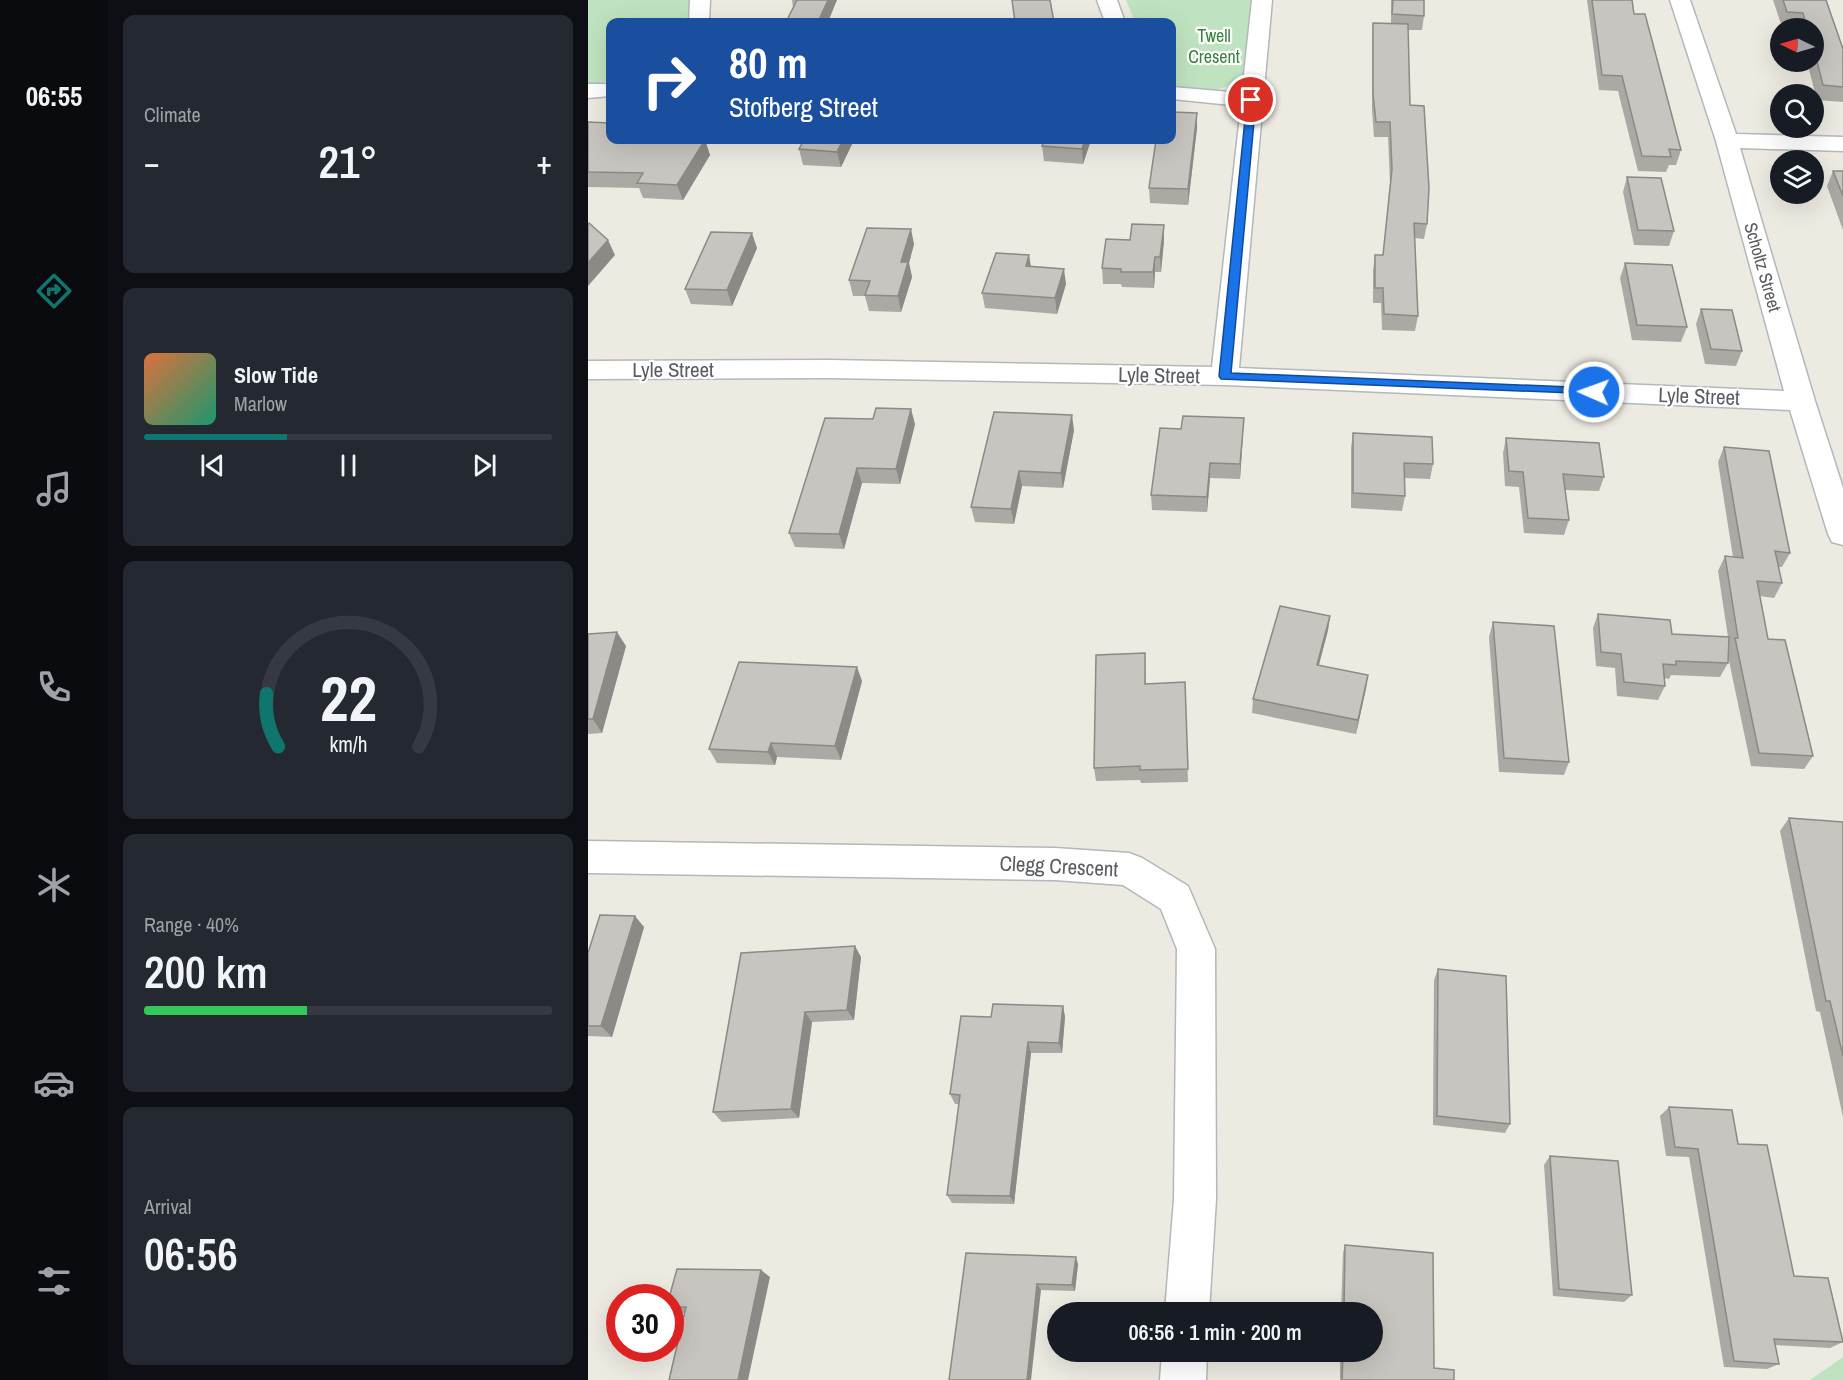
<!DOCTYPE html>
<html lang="en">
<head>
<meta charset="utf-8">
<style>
  body { margin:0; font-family:"Archivo Narrow",sans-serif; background:#242831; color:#f1f3f6; height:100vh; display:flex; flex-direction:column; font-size:22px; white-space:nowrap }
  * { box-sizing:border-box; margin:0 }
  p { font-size:20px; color:#9ea1a6 }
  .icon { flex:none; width:33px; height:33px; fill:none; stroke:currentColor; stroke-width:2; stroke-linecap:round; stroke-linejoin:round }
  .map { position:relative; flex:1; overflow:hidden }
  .panel { display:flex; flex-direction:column; gap:15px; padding:15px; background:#0d0f14; width:480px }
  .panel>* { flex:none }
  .guide { position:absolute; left:18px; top:18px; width:570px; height:126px; border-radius:12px; box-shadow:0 6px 24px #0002; background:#1a4fa0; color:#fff; overflow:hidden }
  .needle { width:39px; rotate:275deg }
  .tools { position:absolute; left:1182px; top:18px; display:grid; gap:12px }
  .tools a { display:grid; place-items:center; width:54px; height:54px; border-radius:50%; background:#171b24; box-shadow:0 6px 24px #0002; font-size:30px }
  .speed { position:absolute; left:18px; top:1284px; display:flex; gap:12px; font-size:30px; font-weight:700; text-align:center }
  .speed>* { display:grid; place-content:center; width:78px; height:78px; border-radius:50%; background:#171b24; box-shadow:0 6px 24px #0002; line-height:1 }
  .speed .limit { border:9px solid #d22; background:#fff; color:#111 }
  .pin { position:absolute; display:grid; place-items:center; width:51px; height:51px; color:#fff; margin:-26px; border:3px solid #fff; border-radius:50%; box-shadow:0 2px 6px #0007 }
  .me { position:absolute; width:66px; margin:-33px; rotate:272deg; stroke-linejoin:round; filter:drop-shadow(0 0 4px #0008) }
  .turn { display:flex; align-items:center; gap:21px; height:126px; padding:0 24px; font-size:27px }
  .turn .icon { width:78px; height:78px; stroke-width:2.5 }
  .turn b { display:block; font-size:42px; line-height:51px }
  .big { font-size:45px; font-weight:600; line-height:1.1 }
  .panel .widget { flex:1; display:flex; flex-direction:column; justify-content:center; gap:9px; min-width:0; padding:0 21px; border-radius:12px; background:#242831 }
  .panel .dial { align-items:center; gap:0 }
  .dial svg { height:156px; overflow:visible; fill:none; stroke:#363941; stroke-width:7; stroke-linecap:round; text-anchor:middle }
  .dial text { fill:#f1f3f6; stroke:none }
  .song { display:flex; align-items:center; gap:18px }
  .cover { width:72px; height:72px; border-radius:9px; background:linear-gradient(135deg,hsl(20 70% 55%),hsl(160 70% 35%)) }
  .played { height:6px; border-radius:3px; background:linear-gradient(90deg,#0f766e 35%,#363941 35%) }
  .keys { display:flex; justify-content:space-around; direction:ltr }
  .heat { display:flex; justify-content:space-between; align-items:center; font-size:33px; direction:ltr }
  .charge { height:9px; border-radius:4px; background:linear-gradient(90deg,#34c759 40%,#363941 0) }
  .trip { position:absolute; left:459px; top:1302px; width:336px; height:60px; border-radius:30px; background:#171b24; box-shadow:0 6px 24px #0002; font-weight:600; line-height:60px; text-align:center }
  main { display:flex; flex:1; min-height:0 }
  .menu { display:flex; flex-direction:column; width:108px; justify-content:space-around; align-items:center; background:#090b0e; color:#9ea1a6 }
  .menu .icon { width:42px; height:42px }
  .menu .current { color:#0f766e }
  .menu b { font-size:27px; color:#f1f3f6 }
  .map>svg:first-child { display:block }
</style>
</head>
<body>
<main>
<nav class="menu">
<b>06:55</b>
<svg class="icon current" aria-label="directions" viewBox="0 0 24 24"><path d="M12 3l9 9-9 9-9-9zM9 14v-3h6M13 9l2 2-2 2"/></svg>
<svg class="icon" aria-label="music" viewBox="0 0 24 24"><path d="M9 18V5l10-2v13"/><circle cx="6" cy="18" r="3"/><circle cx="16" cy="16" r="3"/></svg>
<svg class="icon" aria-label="phone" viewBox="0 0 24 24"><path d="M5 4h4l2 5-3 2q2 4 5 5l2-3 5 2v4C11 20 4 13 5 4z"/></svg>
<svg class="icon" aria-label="climate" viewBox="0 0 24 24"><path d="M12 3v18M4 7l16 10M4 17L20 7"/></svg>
<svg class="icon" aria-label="car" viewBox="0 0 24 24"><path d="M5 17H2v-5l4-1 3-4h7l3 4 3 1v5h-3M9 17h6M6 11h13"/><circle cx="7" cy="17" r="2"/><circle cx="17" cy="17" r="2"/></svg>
<svg class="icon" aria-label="filters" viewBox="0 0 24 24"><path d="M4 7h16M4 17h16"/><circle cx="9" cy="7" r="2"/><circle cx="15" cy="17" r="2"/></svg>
</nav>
<section class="panel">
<div class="widget"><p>Climate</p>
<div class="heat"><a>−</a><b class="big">21°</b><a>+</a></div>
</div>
<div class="widget">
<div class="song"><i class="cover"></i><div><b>Slow Tide</b><p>Marlow</p></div></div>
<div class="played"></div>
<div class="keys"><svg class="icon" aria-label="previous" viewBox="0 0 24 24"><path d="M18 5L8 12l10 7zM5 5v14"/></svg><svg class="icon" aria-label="pause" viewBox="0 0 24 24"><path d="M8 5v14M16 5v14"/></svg><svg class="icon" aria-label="next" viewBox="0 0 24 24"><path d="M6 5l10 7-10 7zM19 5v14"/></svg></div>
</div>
<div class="widget dial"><svg viewBox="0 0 100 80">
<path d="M14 69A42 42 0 1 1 86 69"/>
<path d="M14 69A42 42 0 0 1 8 42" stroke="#0f766e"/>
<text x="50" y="56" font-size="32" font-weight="700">22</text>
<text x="50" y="72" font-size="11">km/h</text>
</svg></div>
<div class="widget"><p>Range · 40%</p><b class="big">200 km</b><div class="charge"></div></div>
<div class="widget"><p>Arrival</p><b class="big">06:56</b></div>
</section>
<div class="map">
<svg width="1255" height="1380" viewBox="0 0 1255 1380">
  <rect width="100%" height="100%" fill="#eceae1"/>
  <path fill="#bfe3c0" d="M0,0H116L115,22H22V82L0,84Z
    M538,0H672L668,69C634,93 624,93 584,90V22H547Z
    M1255,1357V1380H1222Z"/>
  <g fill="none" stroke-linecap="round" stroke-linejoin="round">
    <defs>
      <path id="minor" d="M102,0H122L121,22H101Z
        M509,0H529L537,22H517Z
        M664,0H684L651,368L1196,391L1128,141L1082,0H1102L1148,134L1255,137V151L1152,148L1227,401L1255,488V545L1244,542L1240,534L1202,410L637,385L241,378L0,379V361L241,360L624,367L653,106L584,99V87L654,93Z
        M0,84H22V96L0,98Z
        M0,841L467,848L541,853L554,858L600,886L627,949L628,1199L621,1312H577L586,1199L589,949L573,909L535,885L467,880L0,873Z
        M574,1352H619L618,1380H572Z"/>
    </defs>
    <use href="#minor" stroke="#b4b7bb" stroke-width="3"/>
    <use href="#minor" fill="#fff" fill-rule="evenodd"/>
  </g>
  <path fill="#aca9a4" d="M204,0H249L205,7Z
    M803,0H836V16L834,30H820L822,105L839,224L836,239L827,238L830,316L827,331L794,330L793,303H785V270L787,255H795L802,184L800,137H786L784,110V37L785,23H803Z
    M999,0H1044L1046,14L1093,150L1088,165H1081L1078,172L1050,171L1030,91L1011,90Z
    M1185,0H1238L1255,49V102L1229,100L1219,62H1226V28L1194,27Z
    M609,113V128L600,205L562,203L561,188Z
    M0,122L22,140H117L122,155L95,200L55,198L51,188L0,187Z
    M266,140L253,167L215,165L211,149Z
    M456,140H503L495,164L456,161L454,146Z
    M1245,171H1255V230L1239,186Z
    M1039,177L1086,231L1081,246L1046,245L1035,192Z
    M576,240L573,272H567L566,288L534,287L533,284H515L514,268Z
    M326,244L321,263L324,277L313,312L281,311L277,296H265L261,280Z
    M169,248L144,306L103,304L97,289Z
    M441,255L443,266L478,284L469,314L397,308L394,293Z
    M1037,263L1099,327L1093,342L1044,340L1032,278Z
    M1113,309L1154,351L1148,366L1117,364L1108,324Z
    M237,418L327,424L312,484L274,483L256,549L207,547L201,533Z
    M656,418L652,479L622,478L619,512L564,510L563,495L593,429Z
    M486,430L475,488L434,486L426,524L387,522L383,507Z
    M765,433L845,464L842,479L816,478L817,496L814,511L763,508V448Z
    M918,438L1016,477L1011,491L977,490L981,520L976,535L936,533L931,487L917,486L915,453Z
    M1136,447L1202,553L1194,567H1190L1194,583L1186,598L1172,596L1180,639L1225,756L1216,769L1163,766L1140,656V663L1132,677L1083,675L1081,679L1076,678L1077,686L1070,700L1029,696L1027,668L1008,666L1005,628L1010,614L1084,634L1140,637L1130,571L1137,556L1145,557L1130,462Z
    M742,616L740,630L731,665L780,675L768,734L664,713L665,699Z
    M905,622L981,762L976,775L911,772L901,637Z
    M0,634L38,646L14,733L0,734Z
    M557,653L558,684L597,682L600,782L553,783L552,780L508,781L506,768Z
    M274,681L253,760L189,757L187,765L129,763L121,749Z
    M1201,818L1255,822V1117L1232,1012L1228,1011L1192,831Z
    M56,927L24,1037L0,1036V953Z
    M153,953L273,957L266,1020L224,1022L211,1118L134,1122L125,1112Z
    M850,969L922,1124L917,1133L845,1125L846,980Z
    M475,1006L477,1017L474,1053H443L426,1204L364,1203L359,1195L371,1104H367L362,1094L403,1017Z
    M1081,1107L1150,1144L1206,1276L1255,1342L1242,1348L1187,1345L1191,1364L1179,1369L1136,1367L1101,1157L1078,1156L1072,1116Z
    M962,1156L1044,1295L1036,1302L965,1296L956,1165Z
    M757,1245L846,1368L866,1380H752V1352H784V1312H753L755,1253Z
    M378,1253L490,1264L487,1291L453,1290Z
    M182,1277L96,1313H90L82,1309V1298Z"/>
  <path fill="#8c8986" d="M240,0H249L240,22H230Z
    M609,113V128L600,205V189Z
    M117,140L122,155L95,200L89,185Z
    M255,140H266L253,167L249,152Z
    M497,140H503L495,164L494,149Z
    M576,225V240L573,272L572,257Z
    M323,229L326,244L321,263L324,277L313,312L310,296L313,262Z
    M164,233L169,248L144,306L139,290Z
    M20,240L27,255L0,286V263Z
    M441,255L443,270L438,266Z
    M567,257V272L566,288L565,272Z
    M476,269L478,284L469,314L467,298Z
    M323,409L327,424L312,484L308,469Z
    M484,415L486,430L475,488L473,473Z
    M656,418L655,433L652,479V464Z
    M622,463V478L619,512V497Z
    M269,468L274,483L256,549L251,534Z
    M431,471L434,486L426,524L423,509Z
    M742,616L740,630L727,679L729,665Z
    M29,632L38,646L14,733L5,719Z
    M269,667L274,681L253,760L247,746Z
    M780,675L778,689L768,734L770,720Z
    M183,743L189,757L187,765L180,752Z
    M47,916L56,927L24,1037L13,1026Z
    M267,946L273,957L266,1020L259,1010Z
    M475,1006L477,1017L474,1053L471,1043Z
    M217,1012L224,1022L211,1118L203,1109Z
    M440,1042L443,1053L426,1204L422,1196Z
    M488,1257L490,1264L487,1291L484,1285Z
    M173,1270L182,1277L160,1380H150Z
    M449,1284L453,1290L443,1380H439Z"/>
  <path fill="#c8c4bf" stroke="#8c8986" stroke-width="1.5" d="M209,0H240L230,22H198Z
    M424,0H462L466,22H427Z
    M805,0H836V16L804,14Z
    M1004,0H1044L1046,14H1057L1093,150L1081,149L1083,157L1054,156L1034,76L1014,75Z
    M1195,0H1238L1255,49V87L1235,85L1226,50V28H1219L1215,13L1199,12Z
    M785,23L820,24L822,105L836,106L841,188L839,224L826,223L830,316L796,314L795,288H787V255H795L804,169L802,122H788L785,94Z
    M584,112L609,113L600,189L561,188L568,140H584Z
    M0,122L22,123V140H117L89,185L49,183L55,173L0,172Z
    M216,140H255L249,152L211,149Z
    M456,140H497L494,149L454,146Z
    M1245,171H1255V196Z
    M1039,177L1073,178L1086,231L1050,230Z
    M1,223L20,240L0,263V224Z
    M544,224L576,225L572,257H567L565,272H533V269L514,268L518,239L542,240Z
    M279,228L323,229L313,262H320L310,296L277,295L282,281L261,280Z
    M123,232L164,233L139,290L97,289Z
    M408,253L441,255L438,266L476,269L467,298L394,293Z
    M1037,263L1084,265L1099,327L1049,325Z
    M1113,309L1144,310L1154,351L1123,349Z
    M288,408L323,409L308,469L269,468L251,534L201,533L237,418L285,419Z
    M406,412L484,415L473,473L431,471L423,509L383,507Z
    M595,416L656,418L652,464L622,463L619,497L563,495L572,428L593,429Z
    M765,433L844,437L845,464L816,463L817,496L765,493Z
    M918,438L1011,443L1016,477L975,474L981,520L940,518L935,472L921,471Z
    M1136,447L1181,451L1202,553L1187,551L1194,583L1169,581L1180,639L1197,640L1225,756L1171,753L1147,638H1150L1137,556L1155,558Z
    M692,606L742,616L729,665L780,675L770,720L665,699Z
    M1010,614L1082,620L1084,634L1141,637L1140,663L1088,661V665L1075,664L1077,686L1036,682L1033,654L1013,652Z
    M905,622L966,626L981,762L916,758Z
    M29,632L5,719H0V634Z
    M557,653V684L597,682L600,769L552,770V766L506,768L508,655Z
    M151,662L269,667L247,746L183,743L180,752L121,749Z
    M1201,818L1255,822V1056L1242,1001H1238Z
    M12,915L47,916L13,1026H0V953Z
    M267,946L259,1010L217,1012L203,1109L125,1112L153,953Z
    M850,969L918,976L922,1124L849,1116Z
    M405,1004L475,1006L471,1043L440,1042L422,1196L359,1195L372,1095L362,1094L373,1016L403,1017Z
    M1081,1107L1144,1110L1150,1144L1179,1145L1206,1276L1240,1278L1255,1342L1186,1339L1191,1364L1146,1361L1110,1149L1087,1147Z
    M962,1156L1030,1161L1044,1295L971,1289Z
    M757,1245L845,1253L846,1368L866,1370V1380H754L755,1352H784V1312H756Z
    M378,1253L488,1257L484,1285L449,1284L439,1380H361Z
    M89,1269L173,1270L150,1380H81L98,1307H82V1298H81Z"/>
  <path fill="#1a73e8" stroke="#114b97" stroke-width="1.5" d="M663,97L668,100L643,373L1006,388L1010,389V394L633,379L631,376L659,100Z"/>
  <g text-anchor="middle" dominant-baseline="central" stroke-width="4.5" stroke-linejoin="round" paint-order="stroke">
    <g font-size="18" fill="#39823e" stroke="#fff">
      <text x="626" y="35">Twell<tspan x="626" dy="21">Cresent</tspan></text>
    </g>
    <g font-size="18" fill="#5a5d62" stroke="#fff">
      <text transform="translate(1175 267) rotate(74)">Scholtz Street</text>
    </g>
    <g font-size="21" fill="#5a5d62" stroke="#fff">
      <text x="85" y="369">Lyle Street</text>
      <text transform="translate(571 375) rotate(1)">Lyle Street</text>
      <text transform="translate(1111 396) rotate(2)">Lyle Street</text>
      <text transform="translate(471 866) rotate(3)">Clegg Crescent</text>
    </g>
  </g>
</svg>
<div class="tools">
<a><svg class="needle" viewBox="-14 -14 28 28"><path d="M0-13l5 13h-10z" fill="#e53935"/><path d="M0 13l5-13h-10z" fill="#9ea1a6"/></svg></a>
<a><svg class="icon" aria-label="search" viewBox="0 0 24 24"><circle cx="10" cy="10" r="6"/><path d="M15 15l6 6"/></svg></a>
<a><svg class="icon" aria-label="layers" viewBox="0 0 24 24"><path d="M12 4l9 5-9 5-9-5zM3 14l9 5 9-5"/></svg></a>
</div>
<div class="speed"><div class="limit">30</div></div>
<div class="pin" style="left:663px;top:100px;background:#d93025"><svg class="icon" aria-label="arrive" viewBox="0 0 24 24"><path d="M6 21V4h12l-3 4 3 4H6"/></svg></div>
<svg class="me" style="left:1006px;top:392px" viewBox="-20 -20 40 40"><circle r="17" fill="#1a73e8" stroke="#fff" stroke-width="3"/><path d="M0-11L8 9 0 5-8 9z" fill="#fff"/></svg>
<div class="trip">06:56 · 1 min · 200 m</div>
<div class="guide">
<div class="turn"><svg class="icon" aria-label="right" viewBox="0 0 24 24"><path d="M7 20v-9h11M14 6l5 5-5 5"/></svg><div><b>80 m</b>Stofberg Street</div></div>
</div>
</div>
</main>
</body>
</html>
